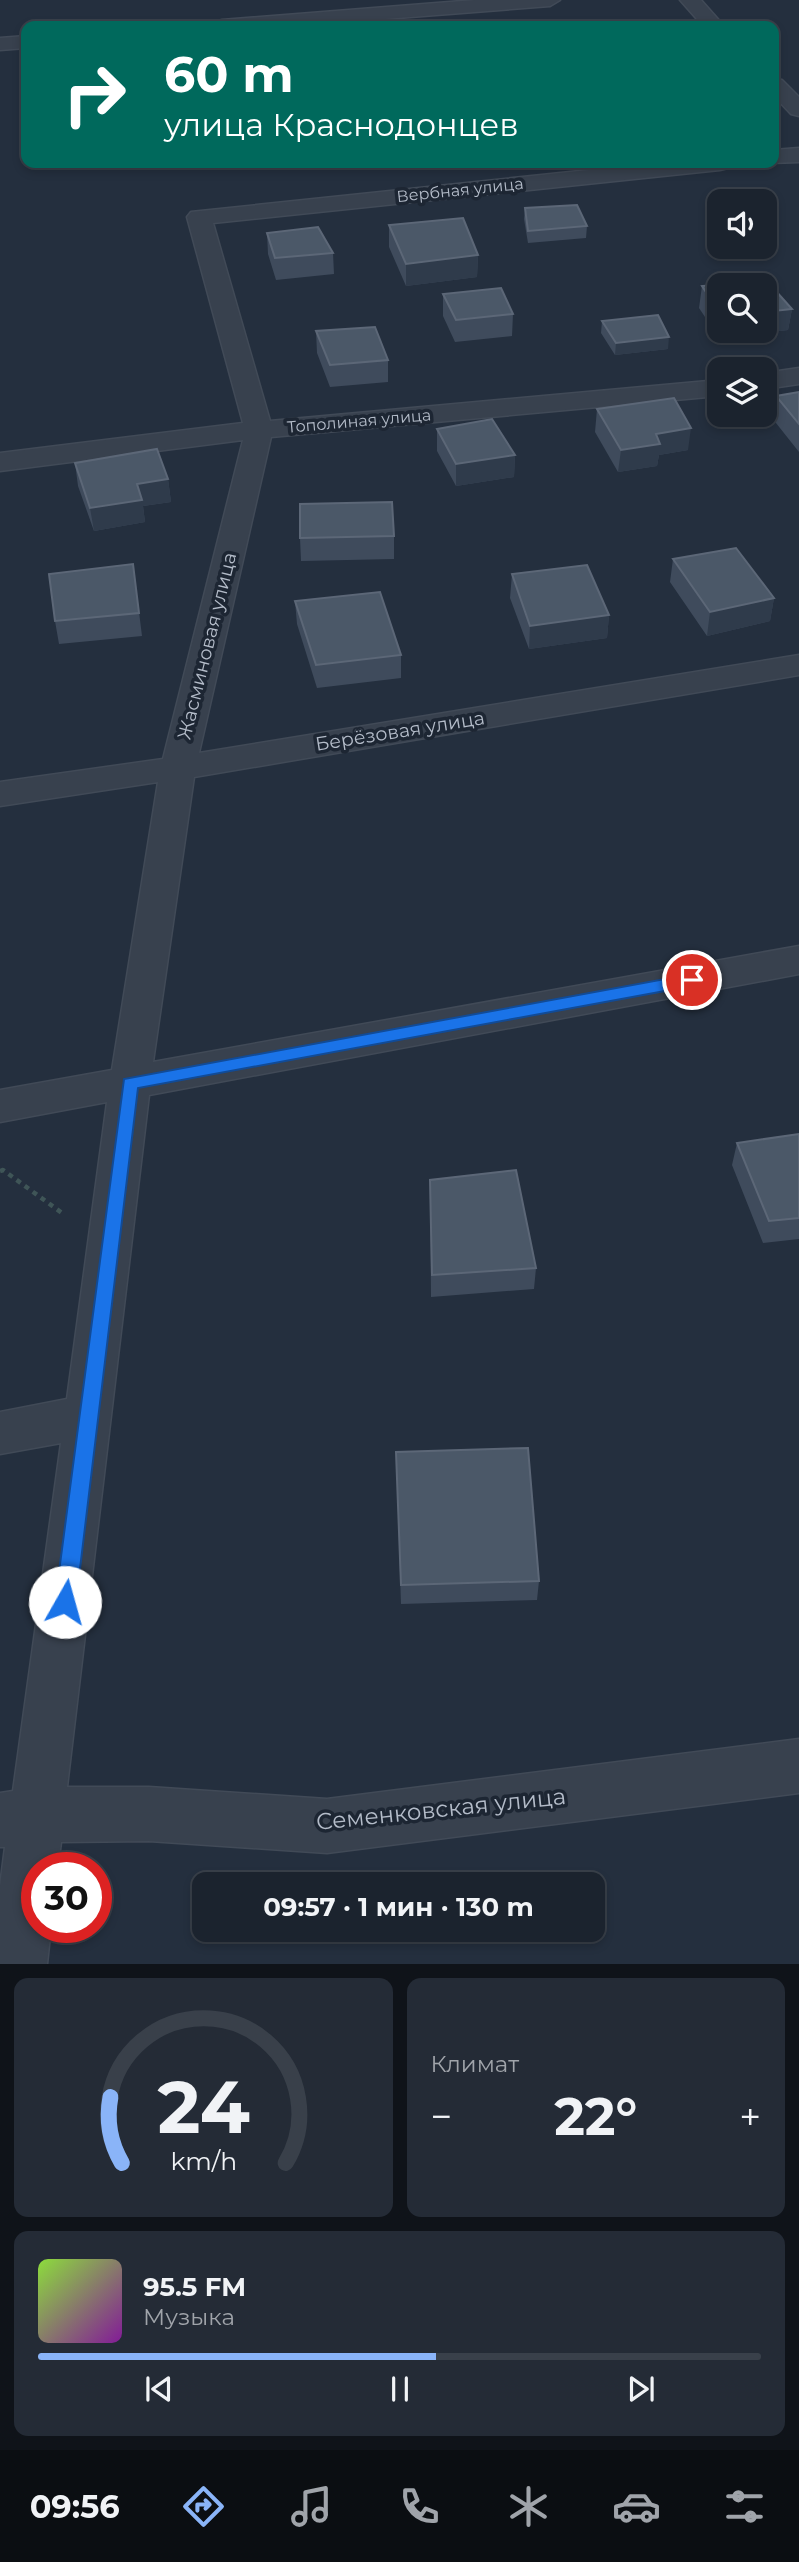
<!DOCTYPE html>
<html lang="ru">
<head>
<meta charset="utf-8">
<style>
  body { margin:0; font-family:Montserrat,sans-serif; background:#242b36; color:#f1f3f6; height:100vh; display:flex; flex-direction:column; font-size:26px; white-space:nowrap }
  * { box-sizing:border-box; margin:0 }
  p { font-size:23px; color:#a0a4aa }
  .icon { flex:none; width:38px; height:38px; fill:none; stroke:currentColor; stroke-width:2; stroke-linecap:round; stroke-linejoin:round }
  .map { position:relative; height:1964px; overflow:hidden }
  .panel { display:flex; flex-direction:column; gap:14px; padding:14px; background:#0f1319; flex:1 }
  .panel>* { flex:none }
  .top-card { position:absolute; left:21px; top:21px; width:758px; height:147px; border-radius:14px; box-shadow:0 4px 10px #0003,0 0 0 2px #39404a; background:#00695c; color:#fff; overflow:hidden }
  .tools { position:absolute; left:707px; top:189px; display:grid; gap:14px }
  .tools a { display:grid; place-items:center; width:70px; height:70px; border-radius:14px; background:#1b232e; box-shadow:0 4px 10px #0003,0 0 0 2px #39404a; font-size:35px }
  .speed { position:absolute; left:21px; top:1852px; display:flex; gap:14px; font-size:35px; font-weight:700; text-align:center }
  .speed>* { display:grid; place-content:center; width:91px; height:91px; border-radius:50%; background:#1b232e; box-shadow:0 4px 10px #0003,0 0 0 2px #39404a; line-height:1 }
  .speed .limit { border:10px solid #d22; background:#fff; color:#111 }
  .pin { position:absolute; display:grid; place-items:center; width:60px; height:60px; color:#fff; margin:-30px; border:4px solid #fff; border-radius:50%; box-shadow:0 2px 7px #0007 }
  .me { position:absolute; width:77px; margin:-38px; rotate:7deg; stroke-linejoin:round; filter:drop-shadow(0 0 5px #0008) }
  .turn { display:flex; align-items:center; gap:24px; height:147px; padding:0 28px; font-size:32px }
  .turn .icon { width:91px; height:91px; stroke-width:2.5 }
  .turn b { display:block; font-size:49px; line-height:60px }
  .big { font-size:52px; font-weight:700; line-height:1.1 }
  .panel .tile { flex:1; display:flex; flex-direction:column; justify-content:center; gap:10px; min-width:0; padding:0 24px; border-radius:14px; background:#242b36 }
  .panel .dial { align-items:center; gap:0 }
  .dial svg { height:182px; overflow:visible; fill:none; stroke:#39404a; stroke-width:7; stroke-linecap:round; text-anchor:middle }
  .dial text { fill:#f1f3f6; stroke:none }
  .song { display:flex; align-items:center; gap:21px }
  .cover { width:84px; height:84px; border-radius:10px; background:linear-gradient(135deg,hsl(90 70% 55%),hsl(290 70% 35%)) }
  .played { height:7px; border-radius:4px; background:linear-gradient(90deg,#8ab4f8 55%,#39404a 55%) }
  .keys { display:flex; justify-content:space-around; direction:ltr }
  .heat { display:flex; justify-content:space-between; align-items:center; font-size:38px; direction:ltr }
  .panel .tiles { flex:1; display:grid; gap:14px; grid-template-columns:1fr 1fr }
  .tile:last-child { grid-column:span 2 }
  .trip { position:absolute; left:192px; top:1872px; width:413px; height:70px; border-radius:14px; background:#1b232e; box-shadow:0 4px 10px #0003,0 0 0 2px #39404a; font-weight:700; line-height:70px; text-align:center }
  .tab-bar { display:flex; height:112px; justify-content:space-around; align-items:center; background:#0b0e12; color:#a0a4aa }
  .tab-bar .icon { width:49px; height:49px }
  .tab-bar .current { color:#8ab4f8 }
  .tab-bar b { font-size:32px; color:#f1f3f6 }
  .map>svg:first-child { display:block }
</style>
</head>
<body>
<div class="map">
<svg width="799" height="1964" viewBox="0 0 799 1964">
  <rect width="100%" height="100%" fill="#242f3e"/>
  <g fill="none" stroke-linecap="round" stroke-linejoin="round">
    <defs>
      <path id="minor" d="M475,0H560L550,6L295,26H212L215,22L222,20Z
        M680,0H701L724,26H703Z
        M26,36V48L0,50V38Z
        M774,79L782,80L799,97V116L791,114L774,96Z
        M799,148V162L770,163H774V150Z
        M656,163H731L728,168L720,170L213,223L270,421L719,380V396L271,437L199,753L799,655V675L194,777L153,1062L799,946V974L149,1095L67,1787H149L327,1799L799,1739V1793L327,1853L149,1841L61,1842L58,1867H37V1927H51L47,1964H0V1886L5,1847H0V1793L13,1791L61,1443L0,1454V1412L67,1399L107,1102L0,1122V1090L112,1070L158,782L0,806V782L163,759L243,440L0,471V453L243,423L187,217L191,212Z
        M799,368V384L765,389V373Z"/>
    </defs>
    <use href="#minor" stroke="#414a57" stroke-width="3"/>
    <path stroke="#3f5557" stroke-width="4.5" stroke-dasharray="5 5" stroke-linecap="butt" d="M0,1171L3,1170L62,1213"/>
    <use href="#minor" fill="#38414e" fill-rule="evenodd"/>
  </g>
  <path fill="#3f4b5c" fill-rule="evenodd" d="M161,163H227V165L162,169Z
    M288,163H350L290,166Z
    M525,208L587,226L586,238L528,243L524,219Z
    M389,225L478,255L477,277L406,286L389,247Z
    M267,233L333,253L334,274L276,280L268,254Z
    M766,280L792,309L788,330L719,338L699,308L702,286ZM719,285H765V331H719Z
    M443,294L513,314L512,336L455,342L443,316Z
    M602,321L668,349L615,355L601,333Z
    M316,331L388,360V382L330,387L317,353Z
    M799,392V452L772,418L776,396Z
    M597,409L688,450L659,455L657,466L618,472L595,432Z
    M437,429L515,455L514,477L456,486L437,451Z
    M75,463L168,479L171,502L143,506L145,522L94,531L78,486Z
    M394,536V559L301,561L300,538Z
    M673,559L774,598L770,621L707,636L670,582Z
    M133,564L142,636L59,644L55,621Z
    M512,574L609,615L607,638L529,649L510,598Z
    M295,601L401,655V678L317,688L297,624Z
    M799,1134V1239L763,1243L732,1165L737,1143Z
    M430,1180L536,1268L534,1289L431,1297Z
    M396,1452L539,1581L537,1600L401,1604Z"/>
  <path fill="#2f3b4b" d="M478,255L477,277L406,286V264Z
    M792,309L788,330L719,338L720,331H765V312Z
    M669,337L668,349L615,355L616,343Z
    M691,428L688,450L659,455L657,466L618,472L621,450L656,434Z
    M515,455L514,477L456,486V464Z
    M168,479L171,502L143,506L145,522L94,531L90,508L137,484Z
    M774,598L770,621L707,636L710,612Z
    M609,615L607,638L529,649L530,626Z"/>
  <path fill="#4b5868" stroke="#5c6777" stroke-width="2" d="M577,205L587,226L528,231L525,208Z
    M463,218L478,255L406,264L389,225Z
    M318,227L333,253L275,258L267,233Z
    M766,280L792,309L765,312V285H719V312L702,286Z
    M501,288L513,314L456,320L443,294Z
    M658,315L669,337L616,343L602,321Z
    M375,327L388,360L330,365L316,331Z
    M799,392V424L776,396Z
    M674,398L691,428L656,434L660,444L621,450L597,409Z
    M492,419L515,455L456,464L437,429Z
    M157,449L168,479L137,484L142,500L90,508L75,463Z
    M392,502L394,536L300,538V504Z
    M736,548L774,598L710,612L673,559Z
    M133,564L139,613L55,621L49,574Z
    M587,565L609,615L530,626L512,574Z
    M380,592L401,655L316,665L295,601Z
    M799,1134V1218L769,1221L737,1143Z
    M516,1170L536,1268L432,1275L430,1180Z
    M528,1448L539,1581L401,1585L396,1452Z"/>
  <path fill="#1a73e8" stroke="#114b97" stroke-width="2" d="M692,974L700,980L692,986L138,1088L76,1602L72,1610L65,1613L58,1610L55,1602L124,1079Z"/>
  <g text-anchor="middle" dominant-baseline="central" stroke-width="7" stroke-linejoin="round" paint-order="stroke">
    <g font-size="16" fill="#b4bcc9" stroke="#1d2633">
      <text transform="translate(460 190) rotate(-6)">Вербная улица</text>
      <text transform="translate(359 421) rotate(-5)">Тополиная улица</text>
    </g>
    <g font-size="19" fill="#b4bcc9" stroke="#1d2633">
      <text transform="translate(207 646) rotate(-76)">Жасминовая улица</text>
      <text transform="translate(400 731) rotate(-9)">Берёзовая улица</text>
    </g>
    <g font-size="23" fill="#b4bcc9" stroke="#1d2633">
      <text transform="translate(441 1809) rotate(-6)">Семенковская улица</text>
    </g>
  </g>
</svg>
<div class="tools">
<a><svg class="icon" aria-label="sound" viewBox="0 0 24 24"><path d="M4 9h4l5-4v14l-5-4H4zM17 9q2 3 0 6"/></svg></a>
<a><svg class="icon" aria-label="search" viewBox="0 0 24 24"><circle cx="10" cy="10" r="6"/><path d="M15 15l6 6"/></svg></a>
<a><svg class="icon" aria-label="layers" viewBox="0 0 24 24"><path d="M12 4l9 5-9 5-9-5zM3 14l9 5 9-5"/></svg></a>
</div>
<div class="speed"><div class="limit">30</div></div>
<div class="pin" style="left:692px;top:980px;background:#d93025"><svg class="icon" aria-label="arrive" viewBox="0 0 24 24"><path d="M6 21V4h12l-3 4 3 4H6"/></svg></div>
<svg class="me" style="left:65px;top:1602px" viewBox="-20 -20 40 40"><circle r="19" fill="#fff"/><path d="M0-13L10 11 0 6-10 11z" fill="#1a73e8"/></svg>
<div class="trip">09:57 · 1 мин · 130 m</div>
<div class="top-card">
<div class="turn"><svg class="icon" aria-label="right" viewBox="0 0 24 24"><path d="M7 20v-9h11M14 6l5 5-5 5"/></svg><div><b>60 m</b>улица Краснодонцев</div></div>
</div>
</div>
<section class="panel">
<div class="tiles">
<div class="tile dial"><svg viewBox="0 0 100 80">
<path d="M14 69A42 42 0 1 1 86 69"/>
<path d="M14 69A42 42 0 0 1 9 40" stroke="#8ab4f8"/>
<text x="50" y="56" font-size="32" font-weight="700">24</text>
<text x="50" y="72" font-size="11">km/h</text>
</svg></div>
<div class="tile"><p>Климат</p>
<div class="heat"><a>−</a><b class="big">22°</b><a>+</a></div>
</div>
<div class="tile">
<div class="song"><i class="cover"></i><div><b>95.5 FM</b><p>Музыка</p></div></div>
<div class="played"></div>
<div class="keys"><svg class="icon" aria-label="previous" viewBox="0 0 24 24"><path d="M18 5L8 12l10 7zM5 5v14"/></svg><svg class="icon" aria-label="pause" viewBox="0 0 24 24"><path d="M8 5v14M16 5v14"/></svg><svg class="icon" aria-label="next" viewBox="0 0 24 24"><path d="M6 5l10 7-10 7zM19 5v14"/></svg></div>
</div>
</div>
</section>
<nav class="tab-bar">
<b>09:56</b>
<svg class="icon current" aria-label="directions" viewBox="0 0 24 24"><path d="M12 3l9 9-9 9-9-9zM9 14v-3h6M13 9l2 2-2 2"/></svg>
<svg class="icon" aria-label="music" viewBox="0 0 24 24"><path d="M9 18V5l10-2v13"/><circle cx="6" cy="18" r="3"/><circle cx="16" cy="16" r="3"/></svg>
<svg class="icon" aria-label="phone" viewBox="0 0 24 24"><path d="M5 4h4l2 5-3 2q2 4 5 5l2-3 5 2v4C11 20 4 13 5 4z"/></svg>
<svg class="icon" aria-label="climate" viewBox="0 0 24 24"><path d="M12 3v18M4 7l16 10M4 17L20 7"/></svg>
<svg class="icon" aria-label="car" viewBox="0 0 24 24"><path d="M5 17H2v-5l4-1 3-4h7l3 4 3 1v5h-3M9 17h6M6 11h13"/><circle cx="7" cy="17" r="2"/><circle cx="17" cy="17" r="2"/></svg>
<svg class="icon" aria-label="filters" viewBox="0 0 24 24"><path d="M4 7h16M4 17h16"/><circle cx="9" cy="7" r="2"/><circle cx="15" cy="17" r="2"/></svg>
</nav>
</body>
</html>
